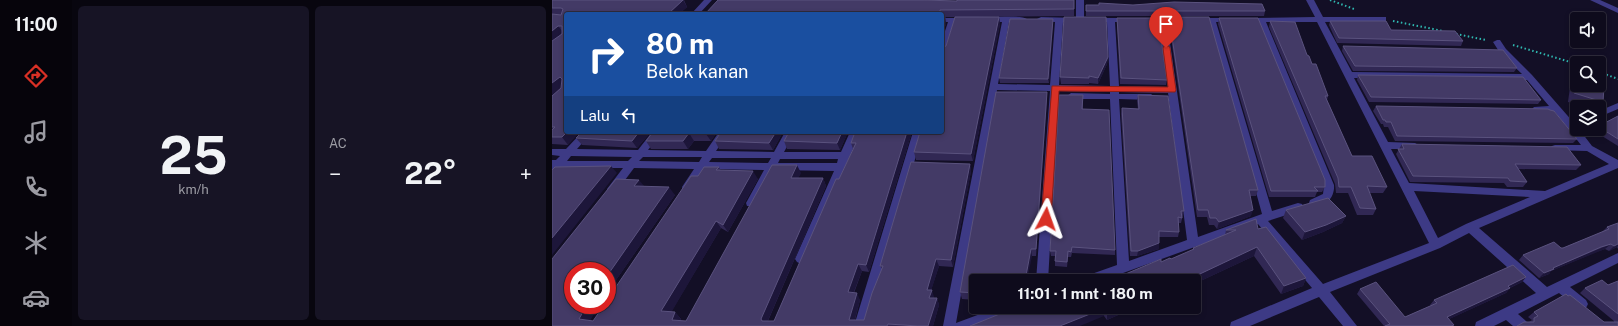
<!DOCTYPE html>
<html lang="id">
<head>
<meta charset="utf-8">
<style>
  body { margin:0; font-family:"Public Sans",sans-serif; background:#171425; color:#f1f3f6; height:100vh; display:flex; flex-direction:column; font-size:15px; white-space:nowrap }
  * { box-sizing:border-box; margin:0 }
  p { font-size:13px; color:#9b9ba3 }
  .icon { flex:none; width:22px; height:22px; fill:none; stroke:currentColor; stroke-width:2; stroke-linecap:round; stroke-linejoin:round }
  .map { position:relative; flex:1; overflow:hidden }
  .panel { display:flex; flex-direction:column; gap:6px; padding:6px; background:#08060f; width:480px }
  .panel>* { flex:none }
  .top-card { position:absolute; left:12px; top:12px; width:380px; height:122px; border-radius:4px; box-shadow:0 2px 6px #0003,0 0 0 1px #2e2b3b; background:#1a4fa0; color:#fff; overflow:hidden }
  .fabs { position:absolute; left:1018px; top:12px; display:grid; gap:8px }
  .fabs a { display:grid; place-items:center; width:36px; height:36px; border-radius:4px; background:#0e0b1c; box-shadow:0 2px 6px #0003,0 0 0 1px #2e2b3b; font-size:20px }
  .speed { position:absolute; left:12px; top:262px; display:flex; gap:8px; font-size:20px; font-weight:700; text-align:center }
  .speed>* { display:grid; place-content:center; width:52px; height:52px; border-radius:50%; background:#0e0b1c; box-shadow:0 2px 6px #0003,0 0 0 1px #2e2b3b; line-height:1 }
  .speed .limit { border:6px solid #d22; background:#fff; color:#111 }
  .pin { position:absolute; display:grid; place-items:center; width:34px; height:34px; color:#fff; margin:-41px -17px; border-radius:50% 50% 50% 0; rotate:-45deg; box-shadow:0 0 4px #0007 }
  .pin .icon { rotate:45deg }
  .me { position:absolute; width:44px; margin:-22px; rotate:4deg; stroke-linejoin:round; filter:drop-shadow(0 0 3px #0008) }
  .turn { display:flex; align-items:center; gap:14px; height:84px; padding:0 16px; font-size:18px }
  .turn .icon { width:52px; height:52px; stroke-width:2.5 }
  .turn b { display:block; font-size:28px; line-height:34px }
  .then { display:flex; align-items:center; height:38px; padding:0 16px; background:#0003; gap:8px; font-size:15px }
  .big { font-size:30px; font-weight:700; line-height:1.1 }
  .panel .tile { flex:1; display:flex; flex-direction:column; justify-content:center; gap:6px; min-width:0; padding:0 14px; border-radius:6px; background:#171425 }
  .panel .dial { align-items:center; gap:0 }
  .dial b { font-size:52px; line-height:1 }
  .heat { display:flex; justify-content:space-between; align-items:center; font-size:22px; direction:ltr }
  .panel .tiles { flex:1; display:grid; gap:6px; grid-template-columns:repeat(2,1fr) }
  .trip { position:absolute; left:417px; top:274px; width:232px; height:40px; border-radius:4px; background:#0e0b1c; box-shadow:0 2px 6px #0003,0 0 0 1px #2e2b3b; font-weight:700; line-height:40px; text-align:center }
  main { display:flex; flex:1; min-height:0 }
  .dock { display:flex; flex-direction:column; width:72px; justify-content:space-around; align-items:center; background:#06040b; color:#9b9ba3 }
  .dock .icon { width:28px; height:28px }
  .dock .selected { color:#d93025 }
  .dock b { font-size:18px; color:#f1f3f6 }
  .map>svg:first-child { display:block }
</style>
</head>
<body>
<main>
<nav class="dock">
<b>11:00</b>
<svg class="icon selected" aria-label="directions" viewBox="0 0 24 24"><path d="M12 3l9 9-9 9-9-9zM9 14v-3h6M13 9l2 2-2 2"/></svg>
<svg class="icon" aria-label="music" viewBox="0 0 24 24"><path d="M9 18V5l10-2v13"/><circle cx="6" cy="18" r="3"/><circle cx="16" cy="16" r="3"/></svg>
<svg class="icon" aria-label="phone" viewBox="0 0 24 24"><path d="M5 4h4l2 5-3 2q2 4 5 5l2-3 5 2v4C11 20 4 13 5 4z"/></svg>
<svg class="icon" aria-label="climate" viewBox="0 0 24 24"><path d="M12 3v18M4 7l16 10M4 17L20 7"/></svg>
<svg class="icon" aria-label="car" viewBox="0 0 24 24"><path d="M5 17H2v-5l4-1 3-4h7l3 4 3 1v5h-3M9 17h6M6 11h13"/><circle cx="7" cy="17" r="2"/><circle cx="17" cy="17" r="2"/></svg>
</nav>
<section class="panel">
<div class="tiles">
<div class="tile dial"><b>25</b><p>km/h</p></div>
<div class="tile"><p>AC</p>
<div class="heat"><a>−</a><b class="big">22°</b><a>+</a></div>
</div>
</div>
</section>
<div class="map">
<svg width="1066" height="326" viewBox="0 0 1066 326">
  <rect width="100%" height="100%" fill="#130f26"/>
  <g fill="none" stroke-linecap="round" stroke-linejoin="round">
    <path stroke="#2fb8b0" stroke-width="2" stroke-dasharray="1.5 2.5" stroke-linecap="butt" d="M778,0L802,9
      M841,21L891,31
      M904,34L934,40
      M961,45L1025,64
      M1047,72L1066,79"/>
    <path fill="#3d3a85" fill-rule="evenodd" d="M152,0H160L147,14H139Z
      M524,0H532V20L528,22H511L507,85L558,86L555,22H538V18H684V22H664L720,211L746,203L750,204L751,207L750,210L716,221L771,284L877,243L765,22H714L782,185C783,198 772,210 758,206L757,203L758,200L771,194L772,185L706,22H700V18L763,17L754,0H762L771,17H834V21H831L773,22L800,72L970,74L948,53L941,42L945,40H948L954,49L980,75L1022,123L1025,129H1027L1040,146L1066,160V168L927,228L995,287L1066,253V263L1018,287L1034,300L1036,304L1034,308C1025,311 1015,299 1007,293L966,314L975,322L976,326H961L954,320L942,326H923L924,322L984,293L917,233L888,248L778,292L805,326H791L767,297L698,326H678L679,322L760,288L706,224L549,281H529L531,277L565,265L558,99H519L515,96L519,93L558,94V92L507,91L496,281H484L498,91L445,90L404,323L447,307H468L466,311L425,326H391L450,22H435L431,20C436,16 470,15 475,19L471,21L457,22L446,84L498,85L503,22L489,21L485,19L489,17L524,18ZM563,22H607L616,87L567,86ZM615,22H657L710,214L646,237ZM802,78L975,80L997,106L982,107L980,109L982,111L1003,112L1029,145H1003L1000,146L998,148L1000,150L1035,151L1057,164L993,191L857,183L839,149H863L868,146L863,143L836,142ZM567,92L616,93L635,240L577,261L567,99L599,100L603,97L599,94H567ZM862,191L978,197L914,224L886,238Z
      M1038,0H1048L1066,8V13Z
      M390,18H415L419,20L415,22H403L394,53L390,55V40L396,22H390Z
      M1066,103V109L1047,117V111Z
      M30,132H40L25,149L86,150L100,132H110L96,150L154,151L167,132H177L164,151L222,152L233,132H243L232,152H289L298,132H308L255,259L253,262L249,264L245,262L243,259L282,171L222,170L203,206H195L194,203L212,170L152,169L139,190H131L130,187L142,169L82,168L64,192H56L55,189L71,168H9L4,174L0,175V160H4L8,156L0,155V149H14ZM19,156L80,157L76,161H15ZM91,157H150L147,162L87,161ZM160,158H219L216,163L157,162ZM228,159H286L285,163H226Z
      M361,132H371L314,326H302Z"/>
  </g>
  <path fill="#312854" d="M0,0H132L135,7L127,14H14L16,145L0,144V96L9,88L0,95Z
    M522,0V16L424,17H447L448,24L421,161L364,160L362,152L403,17H393L394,24L390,35V14H153L405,1Z
    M534,5L713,11L712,16H534Z
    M617,17L706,190L704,196H698L699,216L665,229L662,225H657L655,217H645L617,24Z
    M565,18L615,80L614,85L568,84L565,24Z
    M667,18L773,187L770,192H765L763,197H717L666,24Z
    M718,21L755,55L760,64L776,96L775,100L800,156L835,187L831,193H817L824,209L821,215H805L796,193H784L783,184L717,27Z
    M778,21L839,30L911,41L909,46L785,43L777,25Z
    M501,24L497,83H448L447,78Z
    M791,46L965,68L962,72L801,71L790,51Z
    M556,57L555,64L546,84L537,83V84H509L508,77Z
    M806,75L989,100L986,104L817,102L805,80Z
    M1025,78L1051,102L1047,107H1033L1016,102L1018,87Z
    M586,95L632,211L629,223H626L627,232L626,237H607V249L585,256H578L569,114L570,108L586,109L585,101Z
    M495,100L484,256H480L424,281V300L410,299L408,292Z
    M531,100V109L563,250V255L520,253L519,257H516L515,267L503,266V256H499L498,251Z
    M824,106L1025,139L1021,143L843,141L836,127H832L831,124H829L821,111Z
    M1066,116V146L1042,131L1043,129H1047V126Z
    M99,132L85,148L30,145L24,138Z
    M101,132H165L159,141H142L136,149H99L94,141Z
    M169,132H231L221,150L167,149L163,141Z
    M296,132L288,150L235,149L232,141Z
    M303,132H360L317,272L310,271L302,293L308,300L303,320H312L330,269L328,266L418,164L419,171L401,267L387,266L379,290L382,298H385L387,305L381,326H0L92,186L123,195L55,293V271L21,305H47L38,320L41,321L146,176L167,167L169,171L206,179L176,232L169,228L119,312H123L129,319V321H134L249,173L246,178H271L274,186L216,321H222L301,149L299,143Z
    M850,144L1029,165L1024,170L966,169L975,182L971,187H955L952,183L858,182L844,154Z
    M734,210L794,216L790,223L771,232L750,240L731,218Z
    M1066,223V249L1065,247L1057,251L1053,249L1044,252L999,271L997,274L987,278L967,260L971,255L1011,248L1050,232L1055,227Z
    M706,229L754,278L751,286L729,294L702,256L642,284V281H557L609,262L619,259L641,250V248L673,235L674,230Z
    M974,277L970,282L958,288L954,293L897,319L902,325L901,326H832L805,294L808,289L853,317L879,306L878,305L882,300Z
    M1066,281V326L977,322L980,320L976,317L982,312L1052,322H1062V321L1028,293L1033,288L1056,285Z
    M465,307H584L555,320L552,316Z"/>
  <path fill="#1d163a" d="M131,0L135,7L127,14H116Z
    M393,17L394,24L390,35V24Z
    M447,17L448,24L421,161L419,154Z
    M501,19V24L497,83L496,79Z
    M6,26L11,32L0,42V31Z
    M556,57L555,64L546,84V78Z
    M8,77L14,85L0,95V83Z
    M495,92V100L484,256V249Z
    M15,132H28L16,145L10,137Z
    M87,132H99L85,148L80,141Z
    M156,132H165L159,141L154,134Z
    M224,132H231L221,150L217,143Z
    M290,132H296L288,150L285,143Z
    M355,132H360L317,272L314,265Z
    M137,133L142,141L136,149L131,141Z
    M418,164L419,171L401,267L399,260Z
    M245,165L249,173L243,185L239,178Z
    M59,166L65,173L0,255V238Z
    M201,171L206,179L176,232L171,225Z
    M271,178L274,186L214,325L209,319Z
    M87,180L93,187L82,186Z
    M117,187L123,195L55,293V276Z
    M701,210L699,216L665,229L667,222Z
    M794,216L790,223L771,232L750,240L753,232Z
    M164,221L169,228L116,318L109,311Z
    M607,243V249L585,256L586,251Z
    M1059,244L1053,249L999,271L997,274L987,278L992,273L1001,268Z
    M1066,244V246L1065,247L1057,251L1062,246Z
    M705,247L702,256L642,284V281H633Z
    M479,249L480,256L475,281H473Z
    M384,259L387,266L377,297L375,290Z
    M306,264L310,271L299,299L296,292Z
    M974,277L970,282L951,291L956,286Z
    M754,278L751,286L729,294L732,286Z
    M958,288L954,293L891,322L895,317Z
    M380,290L382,297L380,305L377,298Z
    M305,293L308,300L301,326L297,320Z
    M385,298L387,305L381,326H376Z
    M35,305H47L35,326L27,319Z
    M567,307H584L555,320V312Z
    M553,308L552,316L528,326H508Z
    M123,312L129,319L126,326L120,320Z"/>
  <path fill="#433a66" stroke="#5a527e" d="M0,0H131L116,14H14V132H15L10,137H0V130L3,127H0V96L9,88L10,79L8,77L0,83V41L10,34V26H6L0,31V14L9,15L11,9L9,8H0Z
    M166,0H371L405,1V0H522V9L388,10V14H153Z
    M622,2L710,4L713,11H534V5H547V3L581,5Z
    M390,16L393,17L390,24Z
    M403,17H447L419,154L362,152L368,132H390V48L394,46Z
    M512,17H554L556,57L546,78L537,76V78L508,77Z
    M617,17H657L706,190H697L701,210L667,222L664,218H658L656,210H646Z
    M565,18H606L615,80L569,78Z
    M667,18H706L773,180V187H762L766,191H719Z
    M458,19H501L496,79L447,78Z
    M718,21L743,22L755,55L757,56L760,64H764L776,96H773L800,156H820L835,187L815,186L824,209L808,208L799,187H787L786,178Z
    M778,21H834L839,30L903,31L911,41L787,38Z
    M791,46L951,50L965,68L803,66Z
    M806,75L971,77L989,100L819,97Z
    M1025,79V85H1047L1052,87L1051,102L1022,93L1025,78Z
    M444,92H495L484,249H479L473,281H424V293L408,292Z
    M507,95H531L530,109L557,110L563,250L520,247L519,252L516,251L515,262L503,261L504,251H498Z
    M586,95L616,96L632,211H629L630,218L626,217L627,232L607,231V243L586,251H579L570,108L587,109Z
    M824,106L996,109L998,110L1002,111L1025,139L845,136L839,122H834L833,120H831Z
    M1066,116V139L1047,127V126Z
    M30,132H87L80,141L24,138Z
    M101,132H156L154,134L137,133L131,141H94Z
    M169,132H224L217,143L163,141Z
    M237,132H290L285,143L232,141Z
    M303,132H355L314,265L306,264L296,292L305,293L297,320H312L320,293L331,266H328L359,162L418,164L399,260L384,259L375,290H380L377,298H385L376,326H366L336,324L335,326H0V259L64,179L87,180L82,186L117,187L55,276V271H21V305H35L27,319L41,321L52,305H55V300L139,176H146L152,167H167L164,170L201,171L171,225L164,221L109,311L123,312L120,320L134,321L220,165H245L239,178H271L209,319L210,321H222L284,179H287L304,143H299Z
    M850,144L1015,147L1029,165L963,164L975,182L958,181L956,178L861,176L846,149H852Z
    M59,166L0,238V170L3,167Z
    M776,198L794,216L774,225L753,232L734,210Z
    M704,219L706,229L714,227L754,278L732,286L705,247L633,281H552L556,279L557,281L609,259V262L618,258L619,259L642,249L641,248L684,230H674Z
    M1066,223V244L1062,246L1059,244L1049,247L1001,268L1002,269L992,273L971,255L1002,242L1009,248H1011L1057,229L1055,227Z
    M961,265L974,277L956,286L958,288L895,317L902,325L899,326H833L838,324L808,289L824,282L853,317L885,303L882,300Z
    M1050,280L1056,285L1066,281V314L1033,288Z
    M1014,294L1016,296L1018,295L1052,322H1066V326H965L972,322H982V318L986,316L982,312Z
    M465,307H567L555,312L553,308L508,326H418Z"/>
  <path fill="#d93025" stroke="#8d1f18" d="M612,46H617L618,48L624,90L623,92L507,91L499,219L498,222H490L489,219L500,86L616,87L611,48Z"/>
</svg>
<div class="fabs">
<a><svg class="icon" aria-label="sound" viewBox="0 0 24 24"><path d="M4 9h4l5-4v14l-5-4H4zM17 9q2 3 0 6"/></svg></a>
<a><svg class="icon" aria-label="search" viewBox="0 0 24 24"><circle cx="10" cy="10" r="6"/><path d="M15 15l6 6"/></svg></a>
<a><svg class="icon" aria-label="layers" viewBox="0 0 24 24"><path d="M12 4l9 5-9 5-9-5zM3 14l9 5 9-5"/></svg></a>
</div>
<div class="speed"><div class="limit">30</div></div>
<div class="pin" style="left:614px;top:48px;background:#d93025"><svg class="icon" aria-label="arrive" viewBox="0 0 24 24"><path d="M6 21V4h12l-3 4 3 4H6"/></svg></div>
<svg class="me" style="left:494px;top:219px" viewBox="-20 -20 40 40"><path d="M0-17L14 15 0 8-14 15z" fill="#d93025" stroke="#fff" stroke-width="4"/></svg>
<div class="trip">11:01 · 1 mnt · 180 m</div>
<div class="top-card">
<div class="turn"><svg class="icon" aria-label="right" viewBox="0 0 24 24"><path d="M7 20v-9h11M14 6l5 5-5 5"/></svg><div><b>80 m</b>Belok kanan</div></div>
<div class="then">Lalu<svg class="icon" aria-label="left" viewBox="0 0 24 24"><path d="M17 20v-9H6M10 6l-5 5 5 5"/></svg></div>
</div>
</div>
</main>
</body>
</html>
